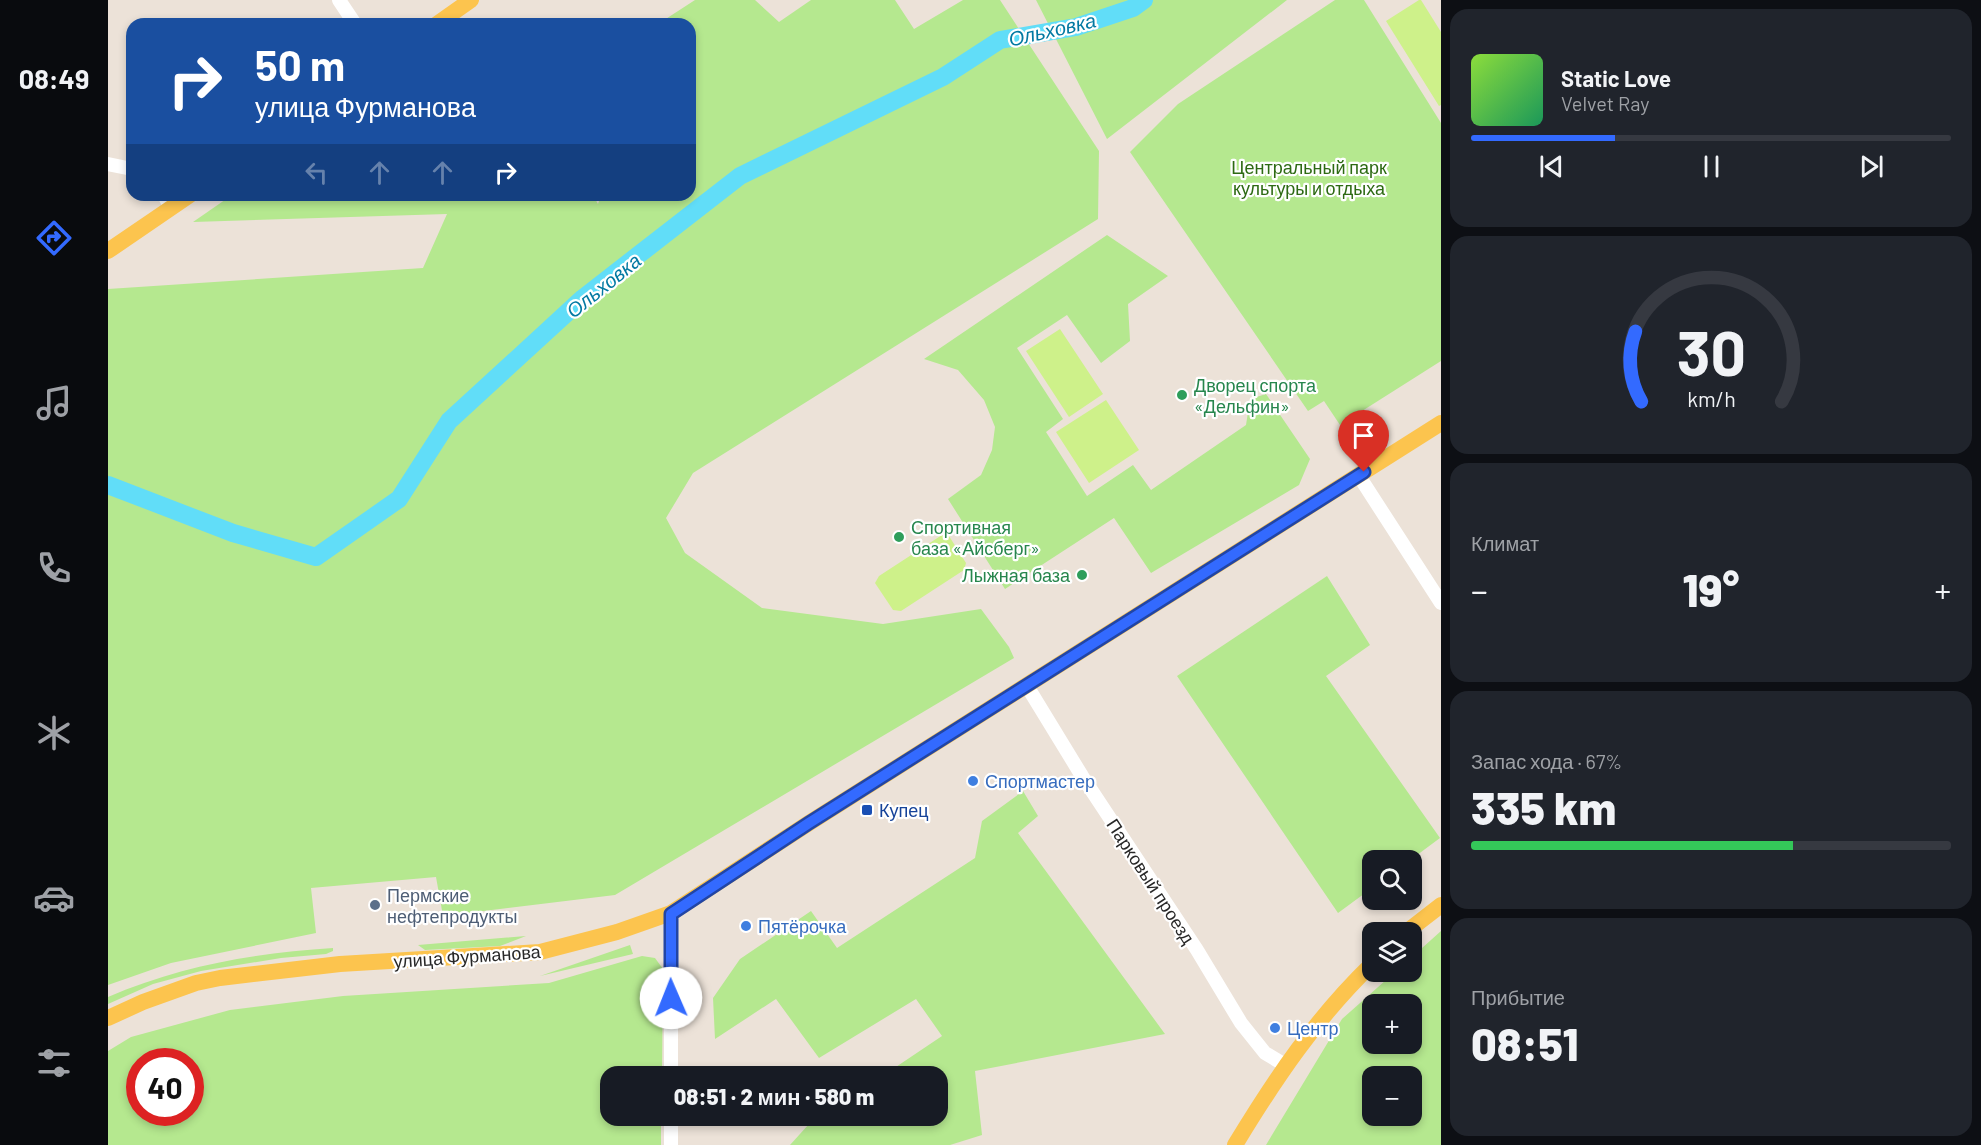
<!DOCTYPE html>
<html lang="ru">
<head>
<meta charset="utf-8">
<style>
  body { margin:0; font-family:Barlow,sans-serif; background:#20242c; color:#f1f3f6; height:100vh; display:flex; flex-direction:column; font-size:22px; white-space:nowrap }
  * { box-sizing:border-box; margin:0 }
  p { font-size:20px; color:#9ea1a6 }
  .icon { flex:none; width:33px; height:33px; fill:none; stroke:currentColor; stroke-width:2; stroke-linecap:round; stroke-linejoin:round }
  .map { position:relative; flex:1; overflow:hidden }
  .panel { display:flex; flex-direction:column; gap:9px; padding:9px; background:#0d0f14; width:540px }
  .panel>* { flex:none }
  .top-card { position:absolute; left:18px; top:18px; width:570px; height:183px; border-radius:18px; box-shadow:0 3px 9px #0003; background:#1a4fa0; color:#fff; overflow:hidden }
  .fabs { position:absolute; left:1254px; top:850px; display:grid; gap:12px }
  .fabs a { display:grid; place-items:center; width:60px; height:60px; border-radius:12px; background:#171b24; box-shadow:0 3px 9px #0003; font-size:30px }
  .speed { position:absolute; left:18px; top:1048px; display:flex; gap:12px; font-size:30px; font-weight:700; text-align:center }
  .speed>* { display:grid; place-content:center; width:78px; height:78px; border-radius:50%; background:#171b24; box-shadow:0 3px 9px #0003; line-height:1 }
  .speed .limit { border:9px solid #d22; background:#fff; color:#111 }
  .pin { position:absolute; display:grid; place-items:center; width:51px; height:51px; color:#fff; margin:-62px -26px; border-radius:50% 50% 50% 0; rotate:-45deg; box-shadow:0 0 6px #0007 }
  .pin .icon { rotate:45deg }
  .me { position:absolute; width:66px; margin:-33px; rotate:359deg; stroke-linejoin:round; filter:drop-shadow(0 0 4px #0008) }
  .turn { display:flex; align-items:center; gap:21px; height:126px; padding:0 30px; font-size:27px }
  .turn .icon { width:78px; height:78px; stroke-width:2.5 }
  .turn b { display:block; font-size:42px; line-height:51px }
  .lanes { display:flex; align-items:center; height:57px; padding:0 30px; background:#0003; justify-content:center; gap:30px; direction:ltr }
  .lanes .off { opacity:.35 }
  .big { font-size:45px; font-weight:800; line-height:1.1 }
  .panel .tile { flex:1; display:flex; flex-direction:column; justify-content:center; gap:9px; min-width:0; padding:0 21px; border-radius:18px; background:#20242c }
  .panel .dial { align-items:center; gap:0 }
  .dial svg { height:156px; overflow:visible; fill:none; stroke:#363941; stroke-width:7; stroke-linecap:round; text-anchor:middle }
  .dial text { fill:#f1f3f6; stroke:none }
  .song { display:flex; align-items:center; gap:18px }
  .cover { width:72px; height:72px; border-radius:9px; background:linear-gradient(135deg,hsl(90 70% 55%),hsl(150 70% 35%)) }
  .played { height:6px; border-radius:3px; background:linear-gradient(90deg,#336aff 30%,#363941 30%) }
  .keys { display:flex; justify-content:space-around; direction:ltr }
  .heat { display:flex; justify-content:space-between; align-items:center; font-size:33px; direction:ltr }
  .charge { height:9px; border-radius:4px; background:linear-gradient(90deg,#34c759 67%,#363941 0) }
  .trip { position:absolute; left:492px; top:1066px; width:348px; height:60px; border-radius:18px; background:#171b24; box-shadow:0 3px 9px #0003; font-weight:800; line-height:60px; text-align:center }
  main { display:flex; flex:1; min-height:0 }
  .tabs { display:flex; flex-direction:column; width:108px; justify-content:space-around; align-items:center; background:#090b0e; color:#9ea1a6 }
  .tabs .icon { width:42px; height:42px }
  .tabs .active { color:#336aff }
  .tabs b { font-size:27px; color:#f1f3f6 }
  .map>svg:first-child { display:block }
</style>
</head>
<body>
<main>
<nav class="tabs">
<b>08:49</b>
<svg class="icon active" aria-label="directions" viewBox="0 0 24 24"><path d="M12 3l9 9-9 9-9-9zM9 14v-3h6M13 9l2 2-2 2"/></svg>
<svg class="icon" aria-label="music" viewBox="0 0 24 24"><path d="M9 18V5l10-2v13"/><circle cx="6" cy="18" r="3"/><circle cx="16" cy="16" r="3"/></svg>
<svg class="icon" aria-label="phone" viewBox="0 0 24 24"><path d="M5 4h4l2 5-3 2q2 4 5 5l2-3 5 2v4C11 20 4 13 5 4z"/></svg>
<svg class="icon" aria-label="climate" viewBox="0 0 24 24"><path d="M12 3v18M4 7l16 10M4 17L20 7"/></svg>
<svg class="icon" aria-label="car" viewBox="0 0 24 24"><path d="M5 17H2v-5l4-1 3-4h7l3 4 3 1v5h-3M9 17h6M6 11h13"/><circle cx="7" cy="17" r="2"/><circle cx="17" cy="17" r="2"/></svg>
<svg class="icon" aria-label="filters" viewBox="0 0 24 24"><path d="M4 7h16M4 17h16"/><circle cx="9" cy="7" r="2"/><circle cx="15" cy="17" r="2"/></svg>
</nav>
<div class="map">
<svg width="1333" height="1145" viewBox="0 0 1333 1145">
  <rect width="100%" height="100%" fill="#ece2d8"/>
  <path fill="#b5e88f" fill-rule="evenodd" d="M587,0H647L671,22L703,0H787L806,29L855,0H892L991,151L990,219L585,473L558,518L577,553L654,608L775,624L873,609L901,647L906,658L507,895L335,916L328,877L203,888L208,933L63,963L0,985V289L315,268L339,214L85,222L124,195H485L490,204L493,195H582V24H550Z
    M928,0H1179L999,139Z
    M1227,0H1256L1333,123V361L1232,425L1216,401L1200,411L1022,152L1070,104Z
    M999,235L1060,276L1020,304L1022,341L993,363L959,315L909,348L955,419L938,432L979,496L1025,465L1043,490L1138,425L1142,399L1158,394L1202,459L1191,485L1043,573L1006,518L897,589L840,499L873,475L884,450L887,427L876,400L850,370L816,359Z
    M1219,576L1262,645L1218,676L1332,838L1301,861H1264V888L1230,913L1069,676Z
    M915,791L930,816L910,833L1057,1034L867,1071L874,1135L842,1145H682L701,1124L714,1116H830V1077H773L834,1036L808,999L711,1058L668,999L607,1039L605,998L632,959L703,911L729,948L867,858L874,821Z
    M1333,931V1145H1158L1234,1019L1287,972H1304V957ZM1264,1005H1304V1044H1264ZM1264,1077H1304V1116H1264Z
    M418,936L392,946L317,950L310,945Z
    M522,945L525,954L432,976Z
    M225,948V951L218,954L173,958L93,971L45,984L0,1004V997C72,966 147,953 225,948Z
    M534,956L547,958L555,969L554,1077H502V1116H553V1145H0V1051L23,1037L122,1010L235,996L441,983ZM32,1062H82V1113H32Z"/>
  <path fill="#cef18a" d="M1311,0H1313L1333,32V105L1331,106L1278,21Z
    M952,329L995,394L961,417L918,351Z
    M998,400L1031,450L981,483L948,432Z
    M834,535L841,536L858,563L856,570L793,611L785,610L767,583L771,576Z"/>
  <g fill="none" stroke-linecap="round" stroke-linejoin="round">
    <path stroke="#61ddf8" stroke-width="18" d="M0,485L125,533L208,557L291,499L341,421L475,298L632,176L835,77L892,40L968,27L1025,8L1036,0"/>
    <path stroke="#fff" stroke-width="14" d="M231,0L247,24
      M0,164L24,169
      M56,195L63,208
      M1251,476L1333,603
      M919,686L974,776L1089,950L1133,1023L1157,1053L1177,1065
      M563,913V1077
      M563,1145V1116"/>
    <path stroke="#fcc44e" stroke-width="16" d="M329,24L363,0
      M0,251L82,195
      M1297,933L1333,905
      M0,1018L35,1002L88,983L112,978L232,964L432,952L509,932L563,913L701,823L1333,423
      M1127,1145C1167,1079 1208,1018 1264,964"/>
  </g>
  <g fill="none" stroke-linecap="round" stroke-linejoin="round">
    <defs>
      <path id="route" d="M563,998V914L701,823L1256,472"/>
    </defs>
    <use href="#route" stroke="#2145a6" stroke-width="15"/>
    <use href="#route" stroke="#336aff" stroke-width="10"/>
  </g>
  <g fill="#2e9e5b" stroke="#fff" stroke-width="2">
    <circle cx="1074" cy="395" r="6"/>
    <circle cx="791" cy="537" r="6"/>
    <circle cx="974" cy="575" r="6"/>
  </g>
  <g fill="#3f7fe0" stroke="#fff" stroke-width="2">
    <circle cx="865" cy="781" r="6"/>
    <circle cx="638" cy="926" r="6"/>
    <circle cx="1167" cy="1028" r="6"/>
  </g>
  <rect fill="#1a4fb4" stroke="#fff" stroke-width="2" x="753" y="804" width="12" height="12" rx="3"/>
  <circle fill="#5c6f8a" stroke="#fff" stroke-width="2" cx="267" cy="905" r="6"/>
  <g text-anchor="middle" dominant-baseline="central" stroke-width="4.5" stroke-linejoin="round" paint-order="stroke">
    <g font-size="18" fill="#2d6a13" stroke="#fff">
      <text x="1201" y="167">Центральный парк<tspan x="1201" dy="21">культуры и отдыха</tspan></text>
    </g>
    <g font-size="18" fill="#27864d" stroke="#fff" text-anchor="start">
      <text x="1086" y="385">Дворец спорта<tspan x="1086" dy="21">«Дельфин»</tspan></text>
      <text x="803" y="527">Спортивная<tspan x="803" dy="21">база «Айсберг»</tspan></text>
      <text x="962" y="575" text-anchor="end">Лыжная база</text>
    </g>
    <g font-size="18" fill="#366cbe" stroke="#fff" text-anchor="start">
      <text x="877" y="781">Спортмастер</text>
      <text x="650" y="926">Пятёрочка</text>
      <text x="1179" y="1028">Центр</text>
    </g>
    <g font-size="18" fill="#164399" stroke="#fff" text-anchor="start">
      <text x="771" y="810">Купец</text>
    </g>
    <g font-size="18" fill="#282828" stroke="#fff">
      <text transform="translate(1043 881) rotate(57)">Парковый проезд</text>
      <text transform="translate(359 956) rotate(-4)">улица Фурманова</text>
    </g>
    <g font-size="18" fill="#4e5e75" stroke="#fff" text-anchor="start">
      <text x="279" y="895">Пермские<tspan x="279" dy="21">нефтепродукты</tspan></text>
    </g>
    <g font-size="20" font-style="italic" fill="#0279a2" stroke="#fff">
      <text transform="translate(944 29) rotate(-13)">Ольховка</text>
      <text transform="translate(495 285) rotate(-39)">Ольховка</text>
    </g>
  </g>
</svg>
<div class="fabs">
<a><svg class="icon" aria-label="search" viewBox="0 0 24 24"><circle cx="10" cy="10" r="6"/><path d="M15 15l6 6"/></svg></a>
<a><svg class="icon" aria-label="layers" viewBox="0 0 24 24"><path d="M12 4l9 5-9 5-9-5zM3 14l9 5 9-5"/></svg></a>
<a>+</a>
<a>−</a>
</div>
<div class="speed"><div class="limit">40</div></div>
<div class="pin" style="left:1256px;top:472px;background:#d93025"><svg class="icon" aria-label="arrive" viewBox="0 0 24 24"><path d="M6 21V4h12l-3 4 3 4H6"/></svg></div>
<svg class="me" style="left:563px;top:998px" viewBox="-20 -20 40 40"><circle r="19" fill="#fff"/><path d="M0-13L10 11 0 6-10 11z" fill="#336aff"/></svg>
<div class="trip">08:51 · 2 мин · 580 m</div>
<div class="top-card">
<div class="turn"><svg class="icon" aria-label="right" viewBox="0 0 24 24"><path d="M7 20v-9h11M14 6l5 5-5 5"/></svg><div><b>50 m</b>улица Фурманова</div></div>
<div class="lanes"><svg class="icon off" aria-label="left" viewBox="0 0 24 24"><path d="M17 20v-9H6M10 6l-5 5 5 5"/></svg><svg class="icon off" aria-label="ahead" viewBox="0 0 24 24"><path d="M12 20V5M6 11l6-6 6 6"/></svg><svg class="icon off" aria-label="ahead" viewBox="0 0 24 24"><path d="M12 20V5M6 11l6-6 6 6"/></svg><svg class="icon" aria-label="right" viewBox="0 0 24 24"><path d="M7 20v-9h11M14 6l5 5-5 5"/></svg></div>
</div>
</div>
<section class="panel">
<div class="tile">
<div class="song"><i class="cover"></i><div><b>Static Love</b><p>Velvet Ray</p></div></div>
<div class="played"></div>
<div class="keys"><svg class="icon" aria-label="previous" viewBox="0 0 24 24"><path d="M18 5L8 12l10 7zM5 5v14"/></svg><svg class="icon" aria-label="pause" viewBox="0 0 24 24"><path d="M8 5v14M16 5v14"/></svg><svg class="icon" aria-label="next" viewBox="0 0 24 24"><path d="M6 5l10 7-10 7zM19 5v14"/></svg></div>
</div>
<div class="tile dial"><svg viewBox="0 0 100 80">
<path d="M14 69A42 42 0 1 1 86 69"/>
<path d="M14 69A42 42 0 0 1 11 33" stroke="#336aff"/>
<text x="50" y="56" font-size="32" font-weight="700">30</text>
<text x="50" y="72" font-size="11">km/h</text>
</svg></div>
<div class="tile"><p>Климат</p>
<div class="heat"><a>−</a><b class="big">19°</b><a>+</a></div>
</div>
<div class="tile"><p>Запас хода · 67%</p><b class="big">335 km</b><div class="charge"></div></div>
<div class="tile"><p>Прибытие</p><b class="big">08:51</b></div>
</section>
</main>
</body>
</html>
